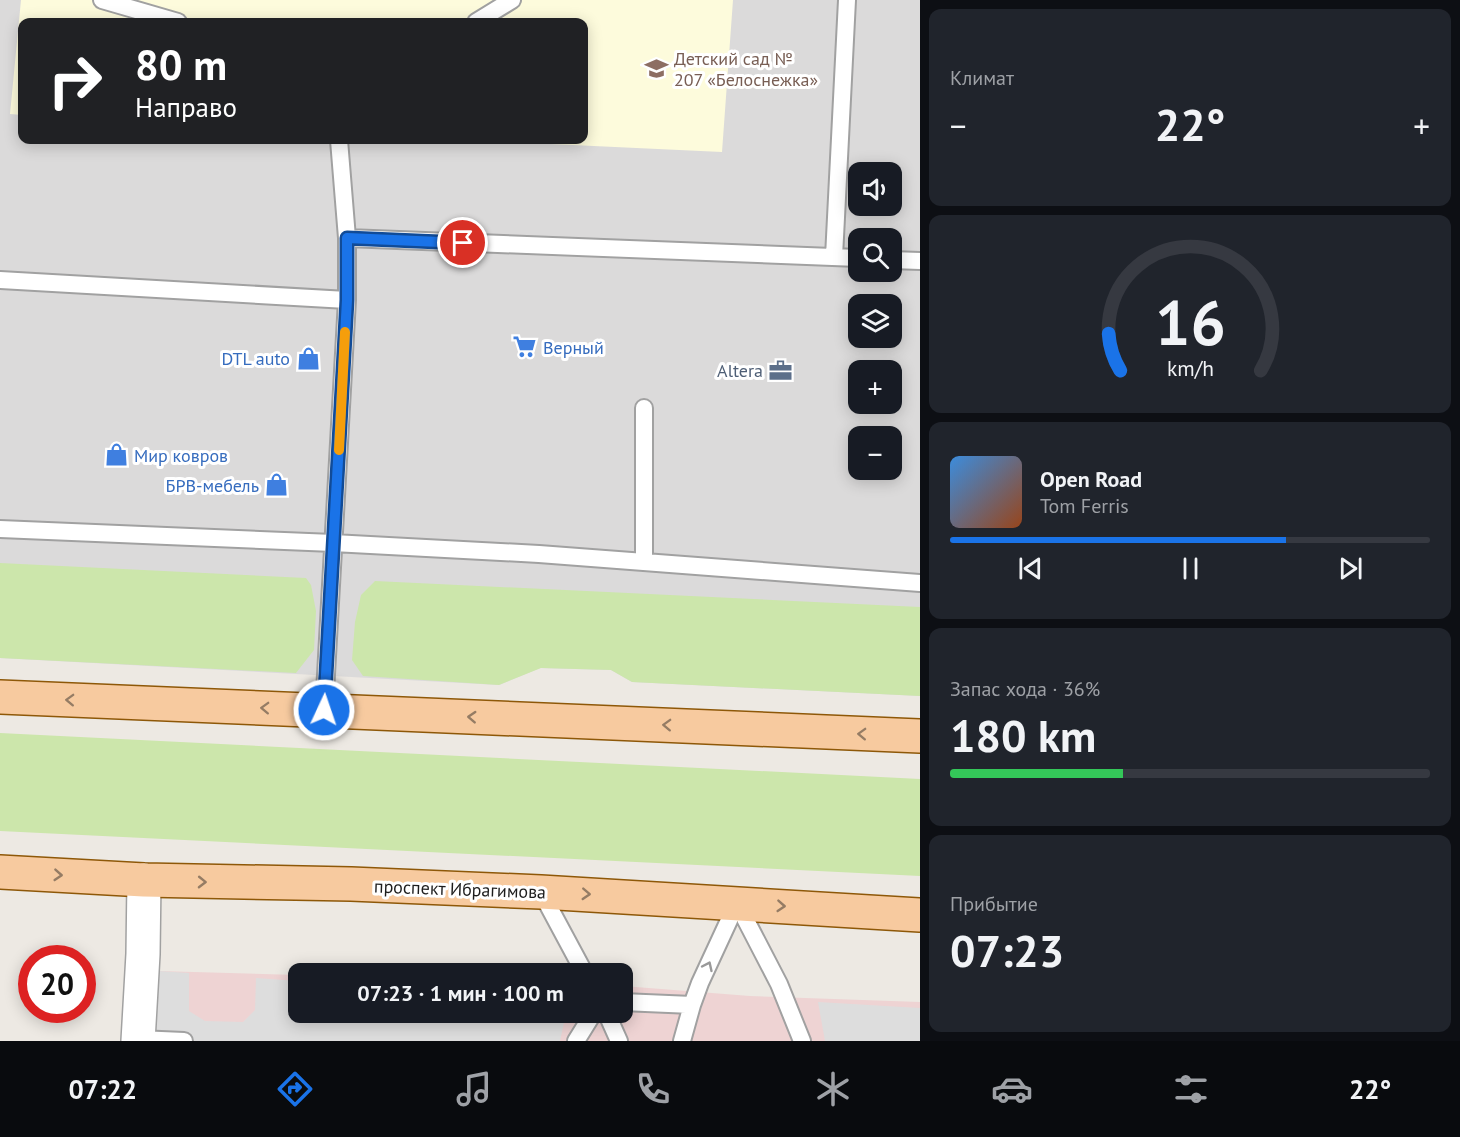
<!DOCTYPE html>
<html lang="ru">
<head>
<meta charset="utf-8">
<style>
  body { margin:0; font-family:"PT Sans",sans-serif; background:#20242c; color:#f1f3f6; height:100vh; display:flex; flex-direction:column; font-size:22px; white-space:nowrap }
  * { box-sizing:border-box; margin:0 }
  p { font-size:20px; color:#9ea1a6 }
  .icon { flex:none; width:33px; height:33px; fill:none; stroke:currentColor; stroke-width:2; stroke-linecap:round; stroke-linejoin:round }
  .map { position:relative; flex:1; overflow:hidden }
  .sheet { display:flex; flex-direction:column; gap:9px; padding:9px; background:#0d0f14; width:540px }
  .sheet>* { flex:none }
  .banner { position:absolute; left:18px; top:18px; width:570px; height:126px; border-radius:12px; box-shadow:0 3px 15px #0003; background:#202124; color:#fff; overflow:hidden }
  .controls { position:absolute; left:848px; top:162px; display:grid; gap:12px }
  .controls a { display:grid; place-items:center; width:54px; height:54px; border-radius:12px; background:#171b24; box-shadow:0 3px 15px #0003; font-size:30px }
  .speed { position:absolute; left:18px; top:945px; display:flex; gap:12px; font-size:30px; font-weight:700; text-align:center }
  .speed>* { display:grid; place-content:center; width:78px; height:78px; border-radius:50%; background:#171b24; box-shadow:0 3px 15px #0003; line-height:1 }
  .speed .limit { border:9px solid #d22; background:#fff; color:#111 }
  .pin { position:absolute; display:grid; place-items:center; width:51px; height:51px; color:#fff; margin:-26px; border:3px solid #fff; border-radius:50%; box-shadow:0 2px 6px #0007 }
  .me { position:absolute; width:66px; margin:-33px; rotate:3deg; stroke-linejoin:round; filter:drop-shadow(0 0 4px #0008) }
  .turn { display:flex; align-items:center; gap:21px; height:126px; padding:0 18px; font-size:27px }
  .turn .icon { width:78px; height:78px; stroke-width:2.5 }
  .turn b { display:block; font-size:42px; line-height:51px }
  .big { font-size:45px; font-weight:800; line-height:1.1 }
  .sheet .tile { flex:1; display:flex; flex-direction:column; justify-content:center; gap:9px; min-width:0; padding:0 21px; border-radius:12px; background:#20242c }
  .sheet .dial { align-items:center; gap:0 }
  .dial svg { height:156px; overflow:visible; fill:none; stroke:#363941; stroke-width:7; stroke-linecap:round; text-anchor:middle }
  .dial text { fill:#f1f3f6; stroke:none }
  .song { display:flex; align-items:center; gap:18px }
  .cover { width:72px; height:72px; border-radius:9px; background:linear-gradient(135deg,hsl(210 70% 55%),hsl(20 70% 35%)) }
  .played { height:6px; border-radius:3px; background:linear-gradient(90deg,#1a73e8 70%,#363941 70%) }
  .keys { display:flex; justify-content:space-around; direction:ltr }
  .heat { display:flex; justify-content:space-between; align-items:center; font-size:33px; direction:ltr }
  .charge { height:9px; border-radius:4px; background:linear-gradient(90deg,#34c759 36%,#363941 0) }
  .trip { position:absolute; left:288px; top:963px; width:345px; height:60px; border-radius:12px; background:#171b24; box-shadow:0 3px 15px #0003; font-weight:800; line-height:60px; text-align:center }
  .menu { display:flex; height:96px; justify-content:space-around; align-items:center; background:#090b0e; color:#9ea1a6 }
  .menu .icon { width:42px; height:42px }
  .menu .selected { color:#1a73e8 }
  .menu b { font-size:27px; color:#f1f3f6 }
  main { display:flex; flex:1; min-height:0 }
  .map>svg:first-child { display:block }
</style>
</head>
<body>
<main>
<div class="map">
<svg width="920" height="1041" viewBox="0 0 920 1041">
  <rect width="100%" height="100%" fill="#ede9e3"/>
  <path fill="#dbdada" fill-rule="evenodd" d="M0,0H920V696L632,682L611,670L540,668L499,685L0,658ZM22,22H584V140H22ZM858,172H891V206H858ZM858,238H891V272H858ZM858,304H891V338H858ZM858,370H891V404H858ZM858,436H891V470H858Z"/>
  <path fill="#eed3d3" d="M158,971L298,975V1012H622L623,986L750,996L920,1002V1041H153Z"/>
  <path fill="#fdfbdc" d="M21,0H733L722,152L465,140H584V22H22V115L10,114Z"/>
  <path fill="#cce6ab" d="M0,563L306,578L311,585L316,611L314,650L296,673L0,658Z
    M375,581L920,607V696L632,682L611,670L541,668L499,685L363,676L352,660L355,622L361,595Z
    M0,733L920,779V876L0,831Z"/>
  <path fill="#ddd" d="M158,971L189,973V1011L205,1021L243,1022L255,1010L256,978L298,981V1012L566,1013L560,1041H153Z
    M818,1002L920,1008V1041H825Z"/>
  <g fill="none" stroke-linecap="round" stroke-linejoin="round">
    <defs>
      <path id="lane" d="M102,0L178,22
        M476,22L512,0
        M339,140L347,238
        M834,257L847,0
        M891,260L920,261
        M0,280L347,300
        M0,529L333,543L539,554L920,583
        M644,562V408
        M324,710L347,300V238L858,258
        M541,892L585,974
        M737,903L779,984L802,1041
        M622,1002L692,1005
        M606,1012L619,1041
        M138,1039L184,1041
        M576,1041L594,1012
        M682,1041L692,1005L700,983L737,903"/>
      <path id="street" d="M138,1041L143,954L144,880"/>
      <path id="primary" d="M0,697L920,736
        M0,872L144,880L351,884L541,892L920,915"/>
    </defs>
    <use href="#lane" stroke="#a1a1a1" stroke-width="20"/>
    <use href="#street" stroke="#a1a1a1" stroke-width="36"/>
    <use href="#primary" stroke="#8e5808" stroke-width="36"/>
    <use href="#lane" stroke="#fff" stroke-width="16"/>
    <use href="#street" stroke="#fff" stroke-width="33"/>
    <use href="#primary" stroke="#f7ca9f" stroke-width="33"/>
  </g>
  <defs><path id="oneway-chevron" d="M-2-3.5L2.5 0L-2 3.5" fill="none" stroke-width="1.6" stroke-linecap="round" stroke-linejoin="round" transform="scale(1.5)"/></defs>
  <g stroke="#957c64">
    <use href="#oneway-chevron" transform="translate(70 700) rotate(-178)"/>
    <use href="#oneway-chevron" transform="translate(265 708) rotate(-178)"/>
    <use href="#oneway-chevron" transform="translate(472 717) rotate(-177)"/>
    <use href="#oneway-chevron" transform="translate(667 725) rotate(-178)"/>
    <use href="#oneway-chevron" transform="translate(862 734) rotate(-178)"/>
    <use href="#oneway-chevron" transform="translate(58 875) rotate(4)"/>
    <use href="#oneway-chevron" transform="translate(202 882) rotate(1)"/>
    <use href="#oneway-chevron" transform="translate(586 894) rotate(3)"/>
    <use href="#oneway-chevron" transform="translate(781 906) rotate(4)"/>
  </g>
  <use stroke="#999" href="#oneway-chevron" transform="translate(708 966) rotate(-65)"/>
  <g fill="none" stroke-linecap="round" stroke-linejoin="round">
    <defs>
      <path id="route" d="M324,710L347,300V238L463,243"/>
    </defs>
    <use href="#route" stroke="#114b97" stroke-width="15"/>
    <use href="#route" stroke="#1a73e8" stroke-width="10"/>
    <path stroke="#f59e0b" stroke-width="10" d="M339,450L345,332"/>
  </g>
  <defs>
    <symbol id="school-bare" viewBox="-9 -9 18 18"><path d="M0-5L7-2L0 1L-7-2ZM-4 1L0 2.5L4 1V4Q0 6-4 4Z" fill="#8d6e63" stroke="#fff" stroke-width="2.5" paint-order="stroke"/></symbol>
    <symbol id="supermarket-bare" viewBox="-9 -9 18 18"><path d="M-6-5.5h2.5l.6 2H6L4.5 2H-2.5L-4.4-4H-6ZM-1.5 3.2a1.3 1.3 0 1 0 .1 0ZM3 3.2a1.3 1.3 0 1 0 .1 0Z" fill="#3f7fe0" stroke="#fff" stroke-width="2.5" paint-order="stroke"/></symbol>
    <symbol id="shop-bare" viewBox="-9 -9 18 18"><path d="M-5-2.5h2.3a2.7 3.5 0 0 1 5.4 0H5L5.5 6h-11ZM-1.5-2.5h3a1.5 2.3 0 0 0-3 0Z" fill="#3f7fe0" stroke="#fff" stroke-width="2.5" paint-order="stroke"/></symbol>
    <symbol id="office-bare" viewBox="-9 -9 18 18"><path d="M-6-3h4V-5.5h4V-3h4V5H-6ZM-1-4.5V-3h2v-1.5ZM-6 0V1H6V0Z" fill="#5c6f8a" stroke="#fff" stroke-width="2.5" paint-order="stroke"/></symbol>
  </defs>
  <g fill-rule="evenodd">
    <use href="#school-bare" x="640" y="52" width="33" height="33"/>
    <use href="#supermarket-bare" x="508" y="330" width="33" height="33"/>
    <use href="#shop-bare" x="292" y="342" width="33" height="33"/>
    <use href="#office-bare" x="764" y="354" width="33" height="33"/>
    <use href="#shop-bare" x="100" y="438" width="33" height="33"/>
    <use href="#shop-bare" x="260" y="468" width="33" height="33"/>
  </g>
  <g text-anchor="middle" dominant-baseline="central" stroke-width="6" stroke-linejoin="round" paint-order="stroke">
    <g font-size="18" fill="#785e54" stroke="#fff" text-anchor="start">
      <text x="674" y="58">Детский сад №<tspan x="674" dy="21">207 «Белоснежка»</tspan></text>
    </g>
    <g font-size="18" fill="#366cbe" stroke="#fff" text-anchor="start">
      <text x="543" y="347">Верный</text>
      <text x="290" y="358" text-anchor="end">DTL auto</text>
      <text x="134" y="455">Мир ковров</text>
      <text x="259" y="485" text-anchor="end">БРВ-мебель</text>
    </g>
    <g font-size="18" fill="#4e5e75" stroke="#fff" text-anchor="end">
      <text x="763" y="370">Altera</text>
    </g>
    <g font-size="18" fill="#1d1d1d" stroke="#fff">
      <text transform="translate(460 889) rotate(2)">проспект Ибрагимова</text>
    </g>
  </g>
</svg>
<div class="controls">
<a><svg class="icon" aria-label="sound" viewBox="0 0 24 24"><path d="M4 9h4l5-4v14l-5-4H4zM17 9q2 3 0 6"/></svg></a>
<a><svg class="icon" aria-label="search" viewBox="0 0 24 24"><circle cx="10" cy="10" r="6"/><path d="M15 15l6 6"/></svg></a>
<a><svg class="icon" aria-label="layers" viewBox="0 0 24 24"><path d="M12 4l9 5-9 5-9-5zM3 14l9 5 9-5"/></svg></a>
<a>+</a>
<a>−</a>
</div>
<div class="speed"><div class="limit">20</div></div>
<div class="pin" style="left:463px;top:243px;background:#d93025"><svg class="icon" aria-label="arrive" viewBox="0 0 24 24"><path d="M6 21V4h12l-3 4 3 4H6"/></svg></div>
<svg class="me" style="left:324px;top:710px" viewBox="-20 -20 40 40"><circle r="17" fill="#1a73e8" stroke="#fff" stroke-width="3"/><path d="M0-11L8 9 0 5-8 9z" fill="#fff"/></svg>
<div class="trip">07:23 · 1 мин · 100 m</div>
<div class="banner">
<div class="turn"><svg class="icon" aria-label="right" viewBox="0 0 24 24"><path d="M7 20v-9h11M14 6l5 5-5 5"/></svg><div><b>80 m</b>Направо</div></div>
</div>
</div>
<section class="sheet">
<div class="tile"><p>Климат</p>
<div class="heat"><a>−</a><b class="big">22°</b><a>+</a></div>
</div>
<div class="tile dial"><svg viewBox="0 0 100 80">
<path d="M14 69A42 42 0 1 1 86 69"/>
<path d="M14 69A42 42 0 0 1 8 50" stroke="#1a73e8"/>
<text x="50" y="56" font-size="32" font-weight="700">16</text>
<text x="50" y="72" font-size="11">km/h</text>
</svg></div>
<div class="tile">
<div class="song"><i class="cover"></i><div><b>Open Road</b><p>Tom Ferris</p></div></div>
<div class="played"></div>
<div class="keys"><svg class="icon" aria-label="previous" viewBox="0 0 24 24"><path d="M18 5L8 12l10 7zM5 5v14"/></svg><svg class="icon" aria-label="pause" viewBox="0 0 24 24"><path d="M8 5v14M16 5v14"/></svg><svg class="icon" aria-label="next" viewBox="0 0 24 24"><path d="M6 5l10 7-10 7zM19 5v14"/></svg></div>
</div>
<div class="tile"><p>Запас хода · 36%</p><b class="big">180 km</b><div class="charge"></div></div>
<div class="tile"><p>Прибытие</p><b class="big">07:23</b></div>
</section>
</main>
<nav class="menu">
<b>07:22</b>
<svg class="icon selected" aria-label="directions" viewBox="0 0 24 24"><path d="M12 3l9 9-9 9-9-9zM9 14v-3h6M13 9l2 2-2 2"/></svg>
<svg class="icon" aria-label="music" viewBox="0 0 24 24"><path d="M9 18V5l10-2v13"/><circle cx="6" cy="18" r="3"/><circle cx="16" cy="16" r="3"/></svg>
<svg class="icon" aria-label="phone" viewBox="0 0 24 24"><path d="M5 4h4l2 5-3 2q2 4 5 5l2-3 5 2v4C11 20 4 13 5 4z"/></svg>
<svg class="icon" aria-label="climate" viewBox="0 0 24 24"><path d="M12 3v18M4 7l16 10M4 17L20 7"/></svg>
<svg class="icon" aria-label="car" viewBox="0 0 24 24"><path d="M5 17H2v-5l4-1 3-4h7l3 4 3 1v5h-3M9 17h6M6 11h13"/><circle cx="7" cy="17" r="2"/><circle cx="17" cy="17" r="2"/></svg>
<svg class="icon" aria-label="filters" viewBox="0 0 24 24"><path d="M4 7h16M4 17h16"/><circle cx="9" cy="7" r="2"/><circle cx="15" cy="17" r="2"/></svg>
<b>22°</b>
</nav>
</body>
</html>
